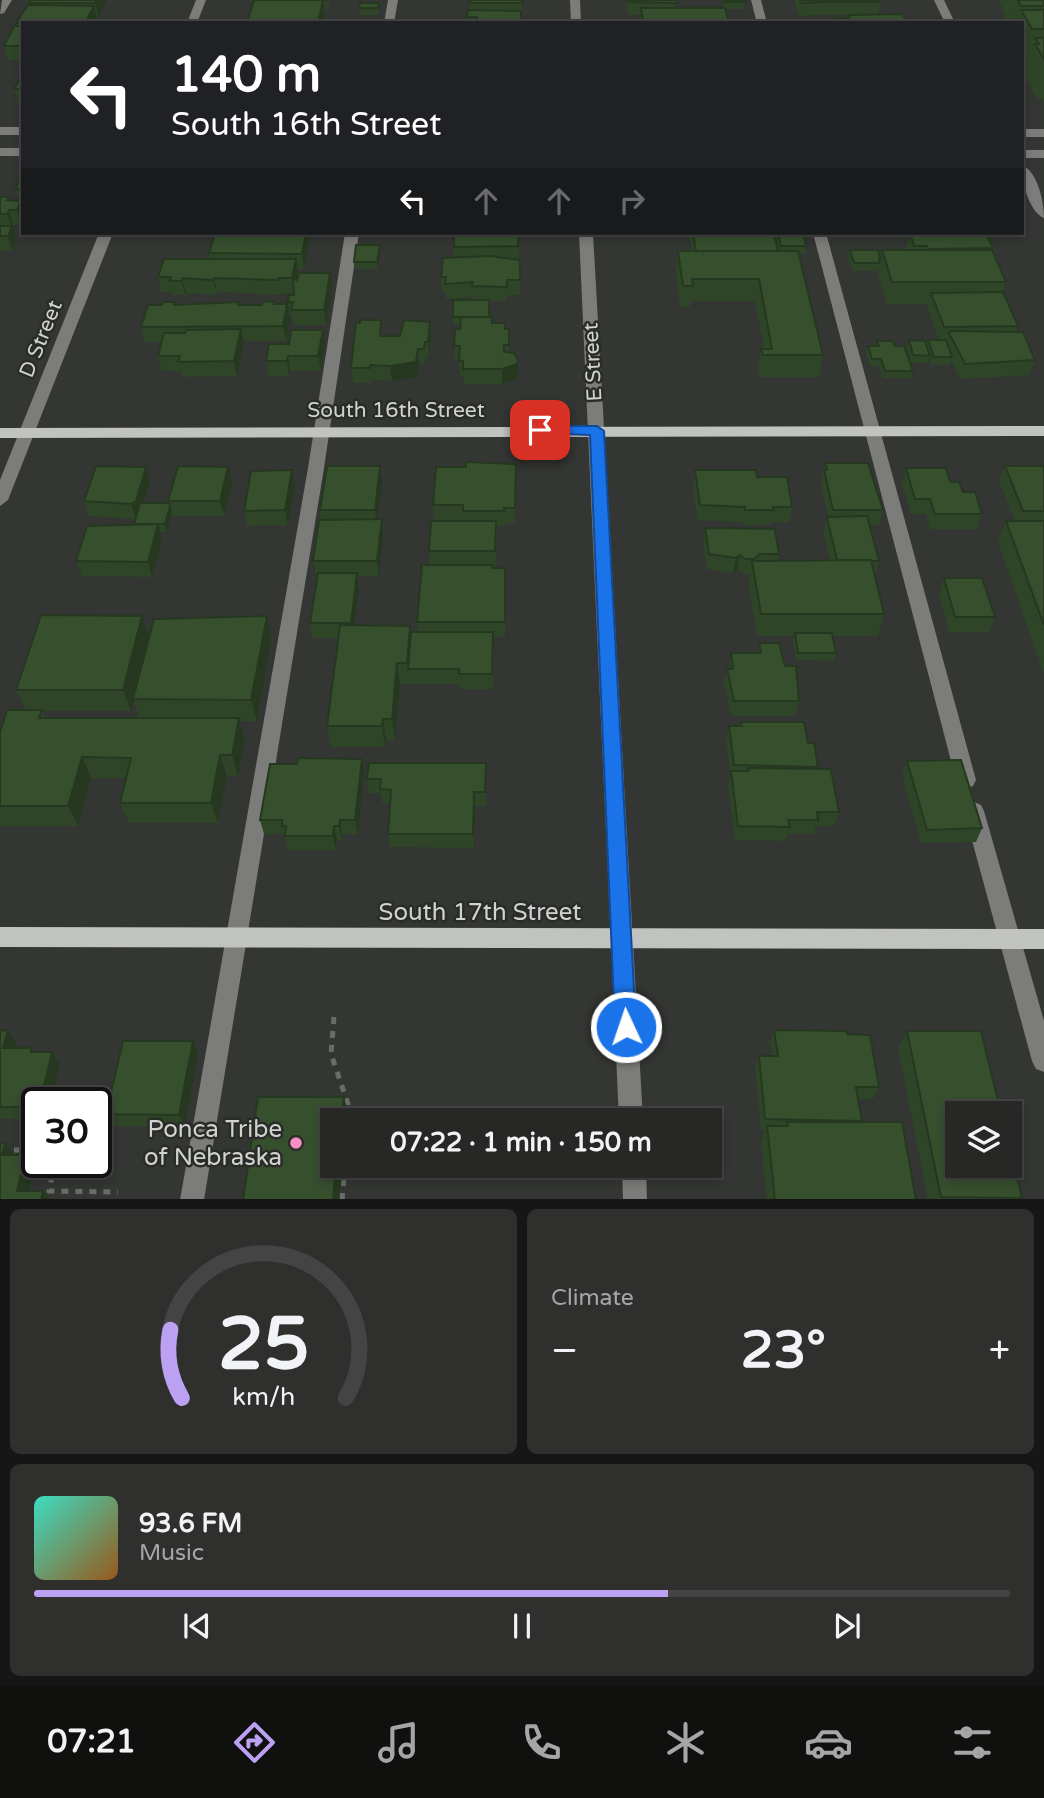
<!DOCTYPE html>
<html lang="en">
<head>
<meta charset="utf-8">
<style>
  body { margin:0; font-family:"Varela Round",sans-serif; background:#2f302e; color:#f1f3f6; height:100vh; display:flex; flex-direction:column; font-size:26px; white-space:nowrap }
  * { box-sizing:border-box; margin:0 }
  p { font-size:23px; color:#a4a6a7 }
  .icon { flex:none; width:38px; height:38px; fill:none; stroke:currentColor; stroke-width:2; stroke-linecap:round; stroke-linejoin:round }
  .map { position:relative; height:1199px; overflow:hidden }
  .details { display:flex; flex-direction:column; gap:10px; padding:10px; background:#151615; flex:1 }
  .details>* { flex:none }
  .banner { position:absolute; left:21px; top:21px; width:1003px; height:214px; border-radius:0px; box-shadow:0 4px 10px #0003,0 0 0 2px #434443; background:#202124; color:#fff; overflow:hidden }
  .buttons { position:absolute; left:945px; top:1101px; display:grid; gap:14px }
  .buttons a { display:grid; place-items:center; width:77px; height:77px; border-radius:0px; background:#272826; box-shadow:0 4px 10px #0003,0 0 0 2px #434443; font-size:35px }
  .speed { position:absolute; left:21px; top:1087px; display:flex; gap:14px; font-size:35px; font-weight:700; text-align:center }
  .speed>* { display:grid; place-content:center; width:91px; height:91px; border-radius:50%; background:#272826; box-shadow:0 4px 10px #0003,0 0 0 2px #434443; line-height:1 }
  .speed .limit { border:4px solid #111; border-radius:10px; background:#fff; color:#111 }
  .pin { position:absolute; display:grid; place-items:center; width:60px; height:60px; color:#fff; margin:-30px; border-radius:14px; box-shadow:0 4px 10px #0006 }
  .me { position:absolute; width:77px; margin:-38px; rotate:357deg; stroke-linejoin:round; filter:drop-shadow(0 0 5px #0008) }
  .turn { display:flex; align-items:center; gap:24px; height:147px; padding:0 35px; font-size:32px }
  .turn .icon { width:91px; height:91px; stroke-width:2.5 }
  .turn b { display:block; font-size:49px; line-height:60px }
  .lanes { display:flex; align-items:center; height:66px; padding:0 35px; background:#0003; justify-content:center; gap:35px; direction:ltr }
  .lanes .off { opacity:.35 }
  .big { font-size:52px; font-weight:700; line-height:1.1 }
  .details .tile { flex:1; display:flex; flex-direction:column; justify-content:center; gap:10px; min-width:0; padding:0 24px; border-radius:10px; background:#2f302e }
  .details .dial { align-items:center; gap:0 }
  .dial svg { height:182px; overflow:visible; fill:none; stroke:#434443; stroke-width:7; stroke-linecap:round; text-anchor:middle }
  .dial text { fill:#f1f3f6; stroke:none }
  .song { display:flex; align-items:center; gap:21px }
  .cover { width:84px; height:84px; border-radius:10px; background:linear-gradient(135deg,hsl(170 70% 55%),hsl(30 70% 35%)) }
  .played { height:7px; border-radius:4px; background:linear-gradient(90deg,#bca0f2 65%,#434443 65%) }
  .keys { display:flex; justify-content:space-around; direction:ltr }
  .heat { display:flex; justify-content:space-between; align-items:center; font-size:38px; direction:ltr }
  .details .tiles { flex:1; display:grid; gap:10px; grid-template-columns:1fr 1fr }
  .tile:last-child { grid-column:span 2 }
  .trip { position:absolute; left:320px; top:1108px; width:402px; height:70px; border-radius:0px; background:#272826; box-shadow:0 4px 10px #0003,0 0 0 2px #434443; font-weight:700; line-height:70px; text-align:center }
  .menu { display:flex; height:112px; justify-content:space-around; align-items:center; background:#10100f; color:#a4a6a7 }
  .menu .icon { width:49px; height:49px }
  .menu .active { color:#bca0f2 }
  .menu b { font-size:32px; color:#f1f3f6 }
  .map>svg:first-child { display:block }
</style>
</head>
<body>
<div class="map">
<svg width="1044" height="1200" viewBox="0 0 1044 1200">
  <rect width="100%" height="100%" fill="#343633"/>
  <g fill="none" stroke-linecap="round" stroke-linejoin="round">
    <path stroke="#6a6c69" stroke-width="5" stroke-dasharray="7 7" stroke-linecap="butt" d="M334,1017L331,1054L348,1104L349,1120
      M0,1150H37
      M55,1162L49,1191L118,1192
      M342,1200L345,1166"/>
    <path fill="#7c7d7b" fill-rule="evenodd" d="M2,0H12L4,13L0,14Z
      M196,0H206L197,23H187Z
      M388,0H398L394,23H384Z
      M570,0H580L581,23H571Z
      M751,0H761L767,23H757Z
      M934,0H944L955,23H945Z
      M0,127H23V135H0Z
      M1022,129H1044V137H1022Z
      M0,148H23V156H0Z
      M1022,150H1044V158H1022Z
      M1022,165C1038,172 1044,202 1044,218C1028,211 1022,181 1022,165Z
      M99,233H113L8,500L0,506V480Z
      M345,233H359L324,468L204,1200H180L308,468Z
      M579,233H593L643,1120H619Z
      M813,233H826L976,780L973,786L966,788L959,786L956,780Z
      M974,802L981,805L984,811L1044,1021V1072L1036,1069L1032,1061L964,811L967,805Z
      M622,1166H646L647,1200H623Z"/>
    <path fill="#c1c3c0" fill-rule="evenodd" d="M1044,426V436L0,438V428Z
      M0,927L1044,929V949L0,947Z"/>
  </g>
  <path fill="#2e4528" fill-rule="evenodd" d="M107,0L97,17V19L95,23H23V60H8L4,46L17,26L16,23L30,5L29,3Z
    M254,0L330,2L328,9H324L325,20Z
    M470,0H522L521,23H468V10H470Z
    M626,0H676V8H724L722,0H744L745,2L744,9H725L729,23H640V15H628Z
    M795,0H880L881,2L878,15L907,23H834L835,18H847L848,15H852H819L799,16L795,2Z
    M998,0H1044V103L1041,98H1037L1025,77L1027,73L1025,71L1028,62H1023L1022,61V23H1003L1005,13Z
    M379,3L378,15H360L359,8Z
    M23,75V103H18L14,89Z
    M23,173V196H17L15,189Z
    M0,197L10,200L21,201L23,205V222L21,225H14L13,227L17,241L12,251H0Z
    M518,233L520,295H507V301H489V317L492,323L505,329H509V352L518,360V375L517,379L502,384H464L463,376H460L459,361H455L454,346L460,329V325H453V317L473,300L472,297L446,299V292H442L441,277L454,257V247Z
    M691,233H774L778,251H779L776,240L778,233L806,246L805,254H798L823,355L819,377H759L758,370L761,349H764L755,301H691L690,307H680L676,272L678,251H692L690,239Z
    M852,233H883V235H852Z
    M910,233H986L993,248L992,250L1006,282L1002,292L1018,326L1017,332L1035,360L1029,375L960,379L951,360L950,365H931L929,358L927,363H911L907,348L909,340L926,344L928,340H939L927,307L928,304H887L877,271H853L848,258L850,250L880,257L882,250H907L906,248Z
    M310,238L304,269H297L298,274L297,280L330,273L332,288L326,325H294L292,317H290L288,302L294,295V293H281V295L217,292V295L186,293L185,295H173L172,292H161L158,277L210,259L209,253Z
    M380,245V252L378,269H355L354,262Z
    M287,304L290,319L286,341H243L244,344L237,376L182,377L181,371H162L158,356L162,342H145L141,327L162,305Z
    M430,322L431,337L429,357H426L425,364H419L417,377L392,381L372,380L371,383H353L351,368L382,336H400Z
    M877,341L895,346L913,371L911,378H883L879,366H870L866,353L868,346H876Z
    M325,345L321,371H290L289,376H269L266,361Z
    M825,463L883,510L879,525H869L879,561L875,576L884,614L878,636H833L836,653L834,661L796,660L793,641L794,636H757L748,582L750,574H743L737,570L733,573L707,569L703,543L705,528L779,554L778,560H830L823,532L828,517L821,485Z
    M516,464L515,523H505V526H497L496,566H492V568L506,583L505,637H493V689H459V684H400L395,740H386L385,747H331L327,726L339,638H312L310,623L317,576H316L313,561L321,520L320,510L380,466L382,481L378,519H382L383,534L379,576H358L359,588L354,625L410,626L411,632H418L417,622L430,565L429,551L464,521L434,520L433,505L466,467Z
    M1005,466H1044V674L998,542L1006,521H1015L999,481Z
    M146,467L150,482L144,503H169L168,501L228,467L232,482L224,516H172V513L167,532H160L162,539L152,577L82,576L76,561L135,525L136,519L89,516L84,501Z
    M906,468L950,482L963,492L982,514L977,529H930L926,514H911L902,483Z
    M695,470L757,477L792,507L789,522H771V525H743L742,522L697,520L693,485Z
    M295,485L288,525L247,526L244,511Z
    M944,578L995,617L989,632H949L939,593Z
    M267,616L271,638L257,721H240L245,739L238,776H227L218,823H129L120,803L126,778H91L78,826H0V732L26,710L16,690L149,637ZM133,700L140,718H45L42,711H131Z
    M759,643L785,666L799,701L795,716H731L724,683L727,669H729L731,653H757Z
    M741,722L808,743L818,767V769L839,812L834,826H816L814,834H788L786,841L735,840L728,785L730,774L726,740L729,726H740Z
    M907,761L982,828L976,842L921,843L902,775Z
    M486,763V806H475L474,848L390,847L388,834L390,804L382,803L381,793H369L367,779Z
    M364,773L358,834H342V840H337L336,850H288L284,834H264L260,820Z
    M8,1030L16,1043L15,1048L34,1052H52L60,1064L37,1102V1119H0V1031Z
    M774,1030L847,1034L879,1087L873,1099H858L862,1121L861,1122L916,1200H767L761,1142L765,1130H761L755,1068L759,1056H772L770,1042Z
    M907,1031L1022,1198L1020,1200H928L898,1048Z
    M198,1053L185,1126H113L106,1114Z"/>
  <path fill="#263820" d="M97,0H107L98,17L95,3Z
    M323,0L325,20V23H318Z
    M94,6L97,19L95,23H85Z
    M21,201L23,205V222L21,225L17,210Z
    M9,210L17,241L12,251L8,236L12,227L7,214Z
    M306,233H310V238L304,269L302,254Z
    M380,245V252L378,269L377,262Z
    M296,259L298,274L294,293L292,278Z
    M330,273L332,288L326,325L324,310Z
    M182,278L186,293L185,295L182,281Z
    M214,278L217,292V295L213,280Z
    M287,304L290,319L286,341L283,326Z
    M430,322L431,337L429,357L428,342Z
    M241,329L244,344L237,376L234,361Z
    M323,330L325,345L321,371L318,356Z
    M418,349L419,364L417,377L392,381L390,366Z
    M288,356L290,371L289,376L287,361Z
    M518,360V375L517,379L502,384V369Z
    M380,466L382,481L377,525L375,510Z
    M146,467L150,482L140,516L136,519L131,504Z
    M228,467L232,482L224,516L220,501Z
    M292,470L295,485L288,525L285,510Z
    M170,506L172,513L167,532L165,524Z
    M382,519L383,534L379,576L377,561Z
    M158,524L162,539L152,577L148,562Z
    M740,555L737,570L733,573L736,558Z
    M357,573L359,588L353,638L351,623Z
    M142,616L149,637L131,711L123,690Z
    M267,616L271,638L257,721L251,700Z
    M397,663L400,684L395,740L392,719Z
    M239,718L245,739L238,776L232,755Z
    M383,719L386,740L385,747L382,726Z
    M220,755L227,776L218,823L211,803Z
    M82,757L91,778L78,826L68,806Z
    M362,759L364,773L358,834L355,820Z
    M474,792L475,806L474,848L473,834Z
    M340,820L342,834V840L339,826Z
    M334,826L337,840L336,850L333,836Z
    M8,1030L16,1043L11,1060L3,1048Z
    M193,1041L198,1053L185,1126L179,1115Z
    M52,1052L60,1064L51,1102H40Z
    M344,1097L348,1114L347,1120H341Z
    M5,1143L14,1154L11,1166L2,1155Z
    M26,1155L35,1166L27,1200L17,1191Z
    M336,1166H343L339,1200H333Z
    M43,1191L50,1200H41Z"/>
  <path fill="#36502e" stroke="#263820" stroke-width="2" d="M31,0H97L95,3H29Z
    M254,0H323L318,23H247Z
    M470,0H522V3H470Z
    M628,0H676L677,3L628,2Z
    M724,0H744L745,2H725Z
    M800,0H880L881,2H821L801,3Z
    M1018,0H1044V6H1021Z
    M360,3H379L378,8H359Z
    M28,5L94,6L85,23H16Z
    M641,8H725L729,23H643Z
    M468,10L521,11V23H476L477,17H467Z
    M1021,10H1044V29H1032Z
    M903,14L907,23H836L835,18H849L848,15Z
    M14,26H23V46H4Z
    M1035,38H1044V59L1035,44H1039Z
    M22,75L23,89H14Z
    M23,173V189H15Z
    M0,197H9L7,200L21,201L17,210H9L7,214H0Z
    M0,226H12L8,236H0Z
    M215,233H306L302,254L209,253Z
    M454,233H518V246L454,247Z
    M693,233H774L778,251H696Z
    M778,233H803L806,246H781Z
    M910,233H986L993,248L928,249L927,246H914Z
    M356,245H380L377,262H354Z
    M850,250H878L880,257L879,263H854Z
    M882,250H992L1006,282H892Z
    M678,251H798L823,355H763L761,349H772L759,279H692L693,286H683Z
    M490,256L520,260V280H507V287L472,286L473,282L445,284L446,277H441L443,258Z
    M164,259H296L292,278H279L278,280L214,278L213,280L182,278V281H170L171,277H158Z
    M299,273H330L324,310H291L293,302H288L289,295H294L293,280H297Z
    M1003,292L1018,326L944,327L931,293Z
    M453,300H489V317H453Z
    M274,301V304H287L283,326L141,327L148,305H162L163,302H175L174,305L239,302L238,305H262V302Z
    M461,317H492V323H505V329H509V345H504V352L514,353L518,360L517,364L502,369H463V361H459L460,346H454L455,329H460Z
    M360,320H381L380,336H400L404,320L430,322L428,342H425L424,349H418L416,362L390,366L370,365V368H351L356,323H360Z
    M241,329L234,361L178,362L180,356H158L164,333H185L186,330Z
    M291,330H323L318,356H288L287,361H266L269,344H289Z
    M951,331L1023,332L1035,360L965,364L949,333Z
    M909,340L925,341L930,356L913,355Z
    M928,340H946L952,357H934Z
    M877,341H893L895,346H904L913,371H885L881,359H872L868,346H879Z
    M466,462L516,464L515,508H504V511H463V505H433L436,467H466Z
    M825,463H868L883,510H833L824,470H827Z
    M96,466L146,467L136,501L131,504L84,501Z
    M178,466L228,467L220,501H168Z
    M327,466H380L375,510H320Z
    M1005,466H1044V511H1023Z
    M906,468H946L950,482H959L963,492H975L982,514H935L930,499H915Z
    M292,470L285,510L244,511L251,471Z
    M695,470H756L757,477H787L792,507H773L774,510H745V507L700,505Z
    M140,503H169L170,506L165,524H134Z
    M867,516L879,561H871V560H837L827,517Z
    M382,519L377,561H313L319,520Z
    M431,521H496L495,551H429Z
    M1006,521H1044V625Z
    M158,524L148,562L76,561L87,526Z
    M705,528L775,529L779,554H760L754,559H745L740,555L736,558L709,554Z
    M871,560L884,614H761L752,561Z
    M422,565H492V568H505V622H417Z
    M318,573H357L351,623H310Z
    M944,578H982L995,617H955Z
    M41,615L142,616L123,690H16Z
    M267,616L251,700L133,699L154,619Z
    M340,625L410,626L407,663H397L392,719H383L382,726H327Z
    M411,632H493L492,674H459V669H408Z
    M795,633H832L836,653H798Z
    M759,643H779L785,666H796L799,701H734L727,669H733L731,653H761Z
    M7,710H42L39,718H239L232,755H220L211,803H120L131,758L82,757L68,806H0V732Z
    M741,722H804L808,743H814L818,767L734,765L729,726H742Z
    M298,758L362,759L355,820H340L339,826H334L333,836H285L286,826H282V820H260L270,764H297Z
    M961,760L982,828L927,830L907,761Z
    M369,763H486L485,792H474L473,834H388L391,790L380,789L381,779H367Z
    M748,768L831,769L839,812H817L818,820H788L790,827L738,826L731,771H749Z
    M8,1030L3,1048H31V1052H52L40,1102H37V1107H0V1031Z
    M774,1030L847,1031V1034L870,1035L879,1087H856L862,1121L765,1119L759,1056H778Z
    M907,1031H981L1001,1113H957V1166H1010V1148L1022,1198L941,1197Z
    M123,1041H193L179,1115L106,1114Z
    M258,1097H344L341,1120H332V1166H336L333,1200H243Z
    M787,1122H902L916,1200H775L767,1126H788Z
    M0,1143H5L2,1155H26L17,1191H43L41,1200H0Z"/>
  <path fill="#1a73e8" stroke="#114b97" stroke-width="2" d="M540,426H597L604,431L636,1027L633,1034L626,1037L618,1034L615,1027L590,435L535,433V427Z"/>
  <circle fill="#fa8fc6" stroke="#2a2c29" stroke-width="2.5" cx="296" cy="1143" r="7"/>
  <g text-anchor="middle" dominant-baseline="central" stroke-width="5" stroke-linejoin="round" paint-order="stroke">
    <g font-size="21" fill="#d1d3d1" stroke="#2a2c29">
      <text transform="translate(41 339) rotate(-68)">D Street</text>
      <text transform="translate(593 362) rotate(-93)">E Street</text>
      <text x="396" y="410">South 16th Street</text>
    </g>
    <g font-size="24" fill="#d1d3d1" stroke="#2a2c29">
      <text x="480" y="912">South 17th Street</text>
    </g>
    <g font-size="24" fill="#d1d3d1" stroke="#2a2c29" text-anchor="end">
      <text x="282" y="1129">Ponca Tribe<tspan x="282" dy="28">of Nebraska</tspan></text>
    </g>
  </g>
</svg>
<div class="buttons">
<a><svg class="icon" aria-label="layers" viewBox="0 0 24 24"><path d="M12 4l9 5-9 5-9-5zM3 14l9 5 9-5"/></svg></a>
</div>
<div class="speed"><div class="limit">30</div></div>
<div class="pin" style="left:540px;top:430px;background:#d93025"><svg class="icon" aria-label="arrive" viewBox="0 0 24 24"><path d="M6 21V4h12l-3 4 3 4H6"/></svg></div>
<svg class="me" style="left:626px;top:1027px" viewBox="-20 -20 40 40"><circle r="17" fill="#1a73e8" stroke="#fff" stroke-width="3"/><path d="M0-11L8 9 0 5-8 9z" fill="#fff"/></svg>
<div class="trip">07:22 · 1 min · 150 m</div>
<div class="banner">
<div class="turn"><svg class="icon" aria-label="left" viewBox="0 0 24 24"><path d="M17 20v-9H6M10 6l-5 5 5 5"/></svg><div><b>140 m</b>South 16th Street</div></div>
<div class="lanes"><svg class="icon" aria-label="left" viewBox="0 0 24 24"><path d="M17 20v-9H6M10 6l-5 5 5 5"/></svg><svg class="icon off" aria-label="ahead" viewBox="0 0 24 24"><path d="M12 20V5M6 11l6-6 6 6"/></svg><svg class="icon off" aria-label="ahead" viewBox="0 0 24 24"><path d="M12 20V5M6 11l6-6 6 6"/></svg><svg class="icon off" aria-label="right" viewBox="0 0 24 24"><path d="M7 20v-9h11M14 6l5 5-5 5"/></svg></div>
</div>
</div>
<section class="details">
<div class="tiles">
<div class="tile dial"><svg viewBox="0 0 100 80">
<path d="M14 69A42 42 0 1 1 86 69"/>
<path d="M14 69A42 42 0 0 1 9 39" stroke="#bca0f2"/>
<text x="50" y="56" font-size="32" font-weight="700">25</text>
<text x="50" y="72" font-size="11">km/h</text>
</svg></div>
<div class="tile"><p>Climate</p>
<div class="heat"><a>−</a><b class="big">23°</b><a>+</a></div>
</div>
<div class="tile">
<div class="song"><i class="cover"></i><div><b>93.6 FM</b><p>Music</p></div></div>
<div class="played"></div>
<div class="keys"><svg class="icon" aria-label="previous" viewBox="0 0 24 24"><path d="M18 5L8 12l10 7zM5 5v14"/></svg><svg class="icon" aria-label="pause" viewBox="0 0 24 24"><path d="M8 5v14M16 5v14"/></svg><svg class="icon" aria-label="next" viewBox="0 0 24 24"><path d="M6 5l10 7-10 7zM19 5v14"/></svg></div>
</div>
</div>
</section>
<nav class="menu">
<b>07:21</b>
<svg class="icon active" aria-label="directions" viewBox="0 0 24 24"><path d="M12 3l9 9-9 9-9-9zM9 14v-3h6M13 9l2 2-2 2"/></svg>
<svg class="icon" aria-label="music" viewBox="0 0 24 24"><path d="M9 18V5l10-2v13"/><circle cx="6" cy="18" r="3"/><circle cx="16" cy="16" r="3"/></svg>
<svg class="icon" aria-label="phone" viewBox="0 0 24 24"><path d="M5 4h4l2 5-3 2q2 4 5 5l2-3 5 2v4C11 20 4 13 5 4z"/></svg>
<svg class="icon" aria-label="climate" viewBox="0 0 24 24"><path d="M12 3v18M4 7l16 10M4 17L20 7"/></svg>
<svg class="icon" aria-label="car" viewBox="0 0 24 24"><path d="M5 17H2v-5l4-1 3-4h7l3 4 3 1v5h-3M9 17h6M6 11h13"/><circle cx="7" cy="17" r="2"/><circle cx="17" cy="17" r="2"/></svg>
<svg class="icon" aria-label="filters" viewBox="0 0 24 24"><path d="M4 7h16M4 17h16"/><circle cx="9" cy="7" r="2"/><circle cx="15" cy="17" r="2"/></svg>
</nav>
</body>
</html>
